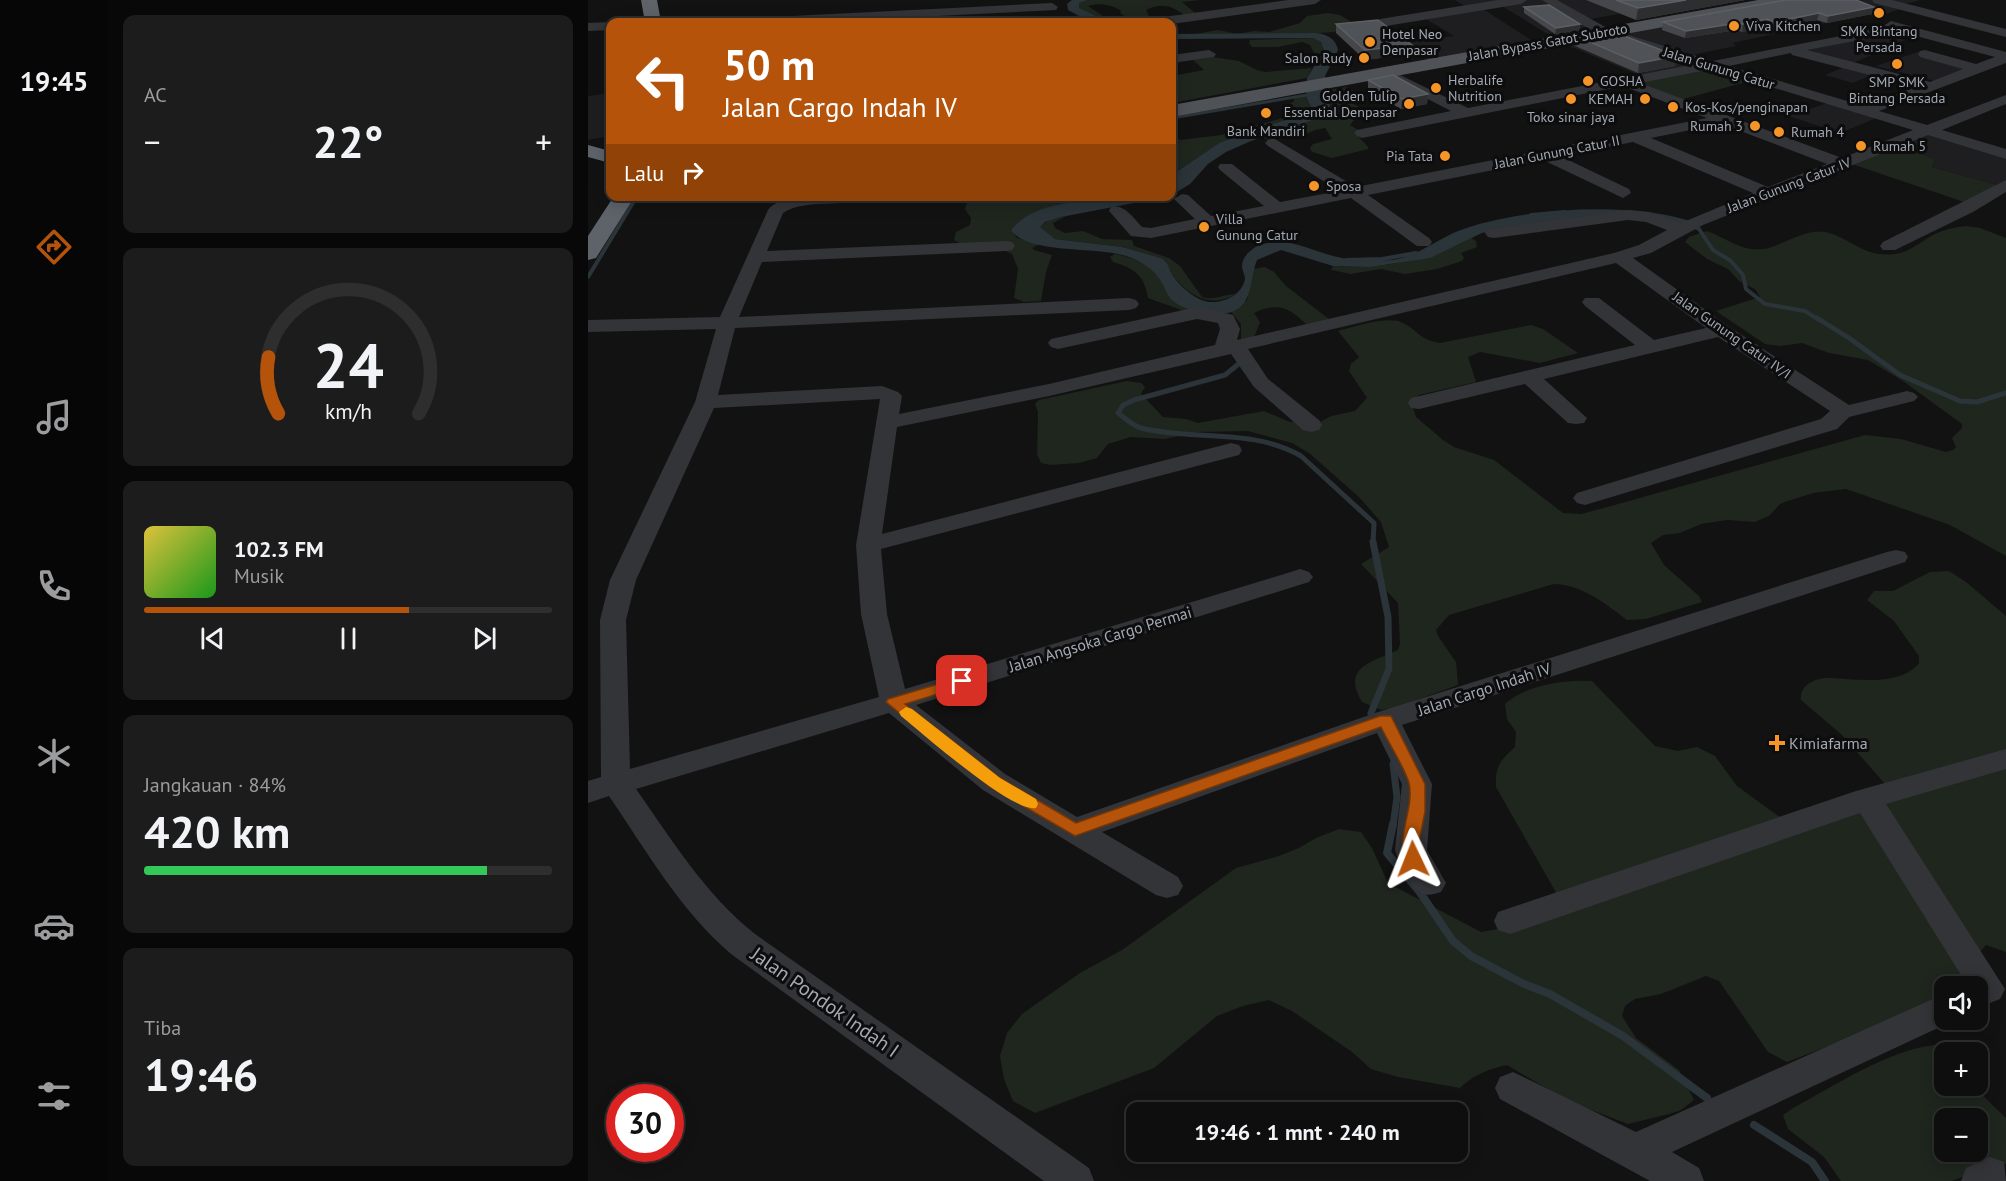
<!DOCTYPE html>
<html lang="id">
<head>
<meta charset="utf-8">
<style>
  body { margin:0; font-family:"PT Sans",sans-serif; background:#1c1c1c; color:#f1f3f6; height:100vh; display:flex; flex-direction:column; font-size:22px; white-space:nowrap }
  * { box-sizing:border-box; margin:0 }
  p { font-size:20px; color:#9b9c9e }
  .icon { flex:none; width:33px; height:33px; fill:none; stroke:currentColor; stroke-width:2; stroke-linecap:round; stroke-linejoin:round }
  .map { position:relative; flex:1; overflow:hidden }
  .side { display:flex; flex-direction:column; gap:15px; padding:15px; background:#080808; width:480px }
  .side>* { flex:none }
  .guide { position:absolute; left:18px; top:18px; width:570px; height:183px; border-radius:12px; box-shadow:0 3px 15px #0003,0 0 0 2px #2e2e2e; background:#b45309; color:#fff; overflow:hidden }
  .tools { position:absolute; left:1346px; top:976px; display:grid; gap:12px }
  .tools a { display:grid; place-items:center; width:54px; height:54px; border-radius:12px; background:#0e0e0e; box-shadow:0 3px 15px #0003,0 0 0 2px #2e2e2e; font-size:30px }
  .speed { position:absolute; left:18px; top:1084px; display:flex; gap:12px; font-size:30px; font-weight:700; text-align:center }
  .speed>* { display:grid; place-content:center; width:78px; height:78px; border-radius:50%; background:#0e0e0e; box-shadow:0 3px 15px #0003,0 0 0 2px #2e2e2e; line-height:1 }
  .speed .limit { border:9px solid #d22; background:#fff; color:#111 }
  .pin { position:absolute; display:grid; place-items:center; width:51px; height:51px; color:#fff; margin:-26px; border-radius:12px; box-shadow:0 3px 9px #0006 }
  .me { position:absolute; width:66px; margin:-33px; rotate:358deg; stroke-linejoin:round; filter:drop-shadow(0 0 4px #0008) }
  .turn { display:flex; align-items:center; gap:21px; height:126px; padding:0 18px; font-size:27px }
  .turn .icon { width:78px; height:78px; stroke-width:2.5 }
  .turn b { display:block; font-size:42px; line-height:51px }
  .then { display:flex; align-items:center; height:57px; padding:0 18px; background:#0003; gap:12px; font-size:22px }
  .big { font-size:45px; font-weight:600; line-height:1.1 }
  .side .widget { flex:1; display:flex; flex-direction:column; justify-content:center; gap:9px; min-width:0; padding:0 21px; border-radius:12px; background:#1c1c1c }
  .side .dial { align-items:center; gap:0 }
  .dial svg { height:156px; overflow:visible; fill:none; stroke:#2e2e2e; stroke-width:7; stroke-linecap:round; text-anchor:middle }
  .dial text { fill:#f1f3f6; stroke:none }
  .song { display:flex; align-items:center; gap:18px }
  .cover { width:72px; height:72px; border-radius:9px; background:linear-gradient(135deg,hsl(50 70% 55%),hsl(120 70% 35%)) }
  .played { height:6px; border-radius:3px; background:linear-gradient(90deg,#b45309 65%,#2e2e2e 65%) }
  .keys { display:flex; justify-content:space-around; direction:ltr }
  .heat { display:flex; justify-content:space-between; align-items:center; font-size:33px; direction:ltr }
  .charge { height:9px; border-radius:4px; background:linear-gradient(90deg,#34c759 84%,#2e2e2e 0) }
  .trip { position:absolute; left:538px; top:1102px; width:342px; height:60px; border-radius:12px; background:#0e0e0e; box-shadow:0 3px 15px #0003,0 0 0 2px #2e2e2e; font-weight:600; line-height:60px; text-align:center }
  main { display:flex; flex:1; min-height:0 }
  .tabs { display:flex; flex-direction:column; width:108px; justify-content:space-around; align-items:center; background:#060606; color:#9b9c9e }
  .tabs .icon { width:42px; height:42px }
  .tabs .active { color:#b45309 }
  .tabs b { font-size:27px; color:#f1f3f6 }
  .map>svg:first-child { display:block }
</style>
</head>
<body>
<main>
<nav class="tabs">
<b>19:45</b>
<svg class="icon active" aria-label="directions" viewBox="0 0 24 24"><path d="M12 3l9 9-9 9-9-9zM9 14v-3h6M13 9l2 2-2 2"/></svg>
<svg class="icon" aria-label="music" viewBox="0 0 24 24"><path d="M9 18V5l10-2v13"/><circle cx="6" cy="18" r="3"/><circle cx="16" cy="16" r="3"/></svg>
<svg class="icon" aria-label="phone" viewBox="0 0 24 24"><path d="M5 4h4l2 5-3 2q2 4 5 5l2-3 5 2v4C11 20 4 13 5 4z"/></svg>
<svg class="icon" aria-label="climate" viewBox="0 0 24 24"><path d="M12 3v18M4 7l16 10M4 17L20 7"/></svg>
<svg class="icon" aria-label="car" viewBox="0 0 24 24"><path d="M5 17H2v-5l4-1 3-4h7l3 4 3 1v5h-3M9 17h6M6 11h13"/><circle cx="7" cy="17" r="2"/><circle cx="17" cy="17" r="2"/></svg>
<svg class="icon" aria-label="filters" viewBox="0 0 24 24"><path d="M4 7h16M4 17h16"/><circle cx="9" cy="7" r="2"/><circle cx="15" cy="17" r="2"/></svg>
</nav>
<section class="side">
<div class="widget"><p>AC</p>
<div class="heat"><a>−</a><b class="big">22°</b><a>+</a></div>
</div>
<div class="widget dial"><svg viewBox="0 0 100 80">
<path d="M14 69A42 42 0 1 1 86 69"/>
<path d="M14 69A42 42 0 0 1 9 40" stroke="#b45309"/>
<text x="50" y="56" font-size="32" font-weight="700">24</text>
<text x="50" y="72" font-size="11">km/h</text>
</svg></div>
<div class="widget">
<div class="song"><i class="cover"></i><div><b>102.3 FM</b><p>Musik</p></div></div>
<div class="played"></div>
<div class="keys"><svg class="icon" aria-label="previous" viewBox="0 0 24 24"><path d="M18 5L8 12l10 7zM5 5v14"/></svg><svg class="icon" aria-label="pause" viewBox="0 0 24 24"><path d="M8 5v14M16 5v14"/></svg><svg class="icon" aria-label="next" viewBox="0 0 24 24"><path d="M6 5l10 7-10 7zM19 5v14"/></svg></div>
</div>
<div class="widget"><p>Jangkauan · 84%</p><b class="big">420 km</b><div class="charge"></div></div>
<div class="widget"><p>Tiba</p><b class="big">19:46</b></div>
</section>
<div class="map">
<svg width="1418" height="1181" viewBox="0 0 1418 1181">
  <rect width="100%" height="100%" fill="#121213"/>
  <path fill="#1e1e20" d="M867,0H1109L991,21L1009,32L1187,0H1333L1309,6L1315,8L1286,18L1282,14L1158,40L1145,43L1148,46L1098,56L1126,65L1060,79L974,43L909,3L892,7L954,47L849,66L817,42L866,36L833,16L880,8Z
    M1286,32L1317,40L1263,64L1290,72L1265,83L1237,75L1261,65L1207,49Z
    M1330,52L1394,69L1355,83L1288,66Z
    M22,93V136L0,140V96Z
    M1245,101L1296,115L1252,133L1201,116Z
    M1344,130L1418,153V183L1413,186L1344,167L1347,159L1307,145Z"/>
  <path fill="#1e261e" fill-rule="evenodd" d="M500,0H612L594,2L607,13L596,15C583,5 573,3 558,10L563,21C551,25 544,20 533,14L532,10C522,4 510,3 500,6L515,16L510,18L491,8V3Z
    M740,13L752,15L767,24C753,33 739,33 723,33L607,34L630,30L649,34L666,31L681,32L712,23L719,16Z
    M725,38L733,42L736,50L734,54L726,53L722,45L714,42L690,47H664L661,43L662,40Z
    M624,57L651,61L669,70L677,72L724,68L719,78L584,103V76L616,70L605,60Z
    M1126,65L1173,78L1088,101L1047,81Z
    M758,87L765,90L760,97V101L775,109L774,117L766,120L762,125L770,130L769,135L780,147V149L744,158L724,152L722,148L725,144L744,139L737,128L727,130L711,137L691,136L680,140L674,137L737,116C743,112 745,97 742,90Z
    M717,96L723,107L720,114L631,143L584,175V137L593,140L633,135L706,115L697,107L706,101V98Z
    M1297,141L1347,159L1344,167L1413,186L1382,204L1255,161Z
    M381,197H476L481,204C460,208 435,211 423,231L429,238L452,244L444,248L446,250L464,255L458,272L453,301L436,302L426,298L430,269L424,254L403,244L375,245L366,240L368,232L382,225L383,218L377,209Z
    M480,215L465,223L467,228L477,233L495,231L514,239L544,240L546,246L581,258L592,266L614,297C627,301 636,294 648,294C624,308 603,298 586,277C581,271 581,262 573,258L534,247L467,239L451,227L460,221Z
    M1378,226L1392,228L1418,238V556L1362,525L1258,489L1225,493L1200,501L1192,504L1181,516L1167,522L1139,520L1113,524L1092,533L1075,535L1063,543L1076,565L1111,596L1114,602L1058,619L1039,620C1018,604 993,584 966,584L861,615L848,630L850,636L868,662L870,685L806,708L793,710L774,702C753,667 784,662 810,650L812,644L810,603L773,564L801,547L793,522L771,497L721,453L704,443L660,431L609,432L577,439L543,437L520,444L509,458L491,463L462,465L453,463L449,454L450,412L447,404L451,400L539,381L553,383L557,387L553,394L575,417L598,419L610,423L676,411L702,422H732L743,416L767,411L779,398L761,371L763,364L771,357L750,331C766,327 801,315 815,323C832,332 830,339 852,343L943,325L955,329L990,353L952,363L892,352L880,357L888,382L831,395L823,401L828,417L855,440L866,447L906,460L975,513L993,514L1023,506L1277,435L1313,439L1358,452L1365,450L1368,447L1364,438L1374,428V424L1315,381L1280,360L1241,353L1214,343L1192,346L1177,344L1128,311L1172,297L1167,289L1151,281L1140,269L1119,259L1097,242L1101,237L1119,231C1138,238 1154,252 1176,249C1195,245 1218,228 1237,232C1262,237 1275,258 1306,254C1320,253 1331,243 1343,236C1354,230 1366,227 1378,226Z
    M883,238L888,241L889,247L873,253L876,258L874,261L849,269L817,274L793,269L763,274L743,270L745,266C795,269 839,261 883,238Z
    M527,254C539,256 557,262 566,271C584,291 575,299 606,310L596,311L560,298C557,276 546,268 525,262L522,257Z
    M677,267L686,272L698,286L741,319L738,322L718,324C701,307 689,302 666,313L672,322L665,340H653V324L643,312L659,300L665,269Z
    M1361,571L1378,582L1418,616V952L1398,945L1374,972V983L1370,987H1356V995L1264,1037L1199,1062L1180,1052L1131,981L1118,976L1073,994L1047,999L1037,1006L1034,1016L1048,1038L1091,1070L1106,1100L1093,1110L1081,1114L1040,1124L980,1101L919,1065C901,1069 885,1075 872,1088L810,1077L783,1069L764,1052L704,1011L681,1000L655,1006L629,1016L566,1068L447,1113L425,1101L416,1079L412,1056L419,1033L434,1014L492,973L534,950L648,868L691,856L711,848L728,838L751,829L773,832L784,848L800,883L893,932L946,923L970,896L908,787C907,766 912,761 927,747L928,732L919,719L917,704C938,685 976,679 1004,681L1067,746L1090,751L1109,747L1127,756L1149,786L1193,818L1298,785L1254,735L1213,700C1211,685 1228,677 1242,678C1268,679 1312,687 1331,663V656L1306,621L1279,600L1286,591H1305L1342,572Z
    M1347,1045L1356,1055V1086H1385L1418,1118V1164L1399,1167L1364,1181H1253L1236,1157L1200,1129L1195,1115L1205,1108C1246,1086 1302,1049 1347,1045ZM1356,1119H1389V1152H1356Z"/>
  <path fill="#2a3439" d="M484,0H500L491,3V8L521,22H502L480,10L479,4Z
    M728,33C739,34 748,39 750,50L737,76L744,94L740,115L663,141L638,152L620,164L602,184L584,195V175L631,143L670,128L720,114L723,107L718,97L719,78L736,50L733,42L725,38L584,39V34Z
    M525,197H577L473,217L457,222L452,227L467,239L534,247L573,258C581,262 581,270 585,276C593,287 608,301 622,302C636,303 654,295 657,279C657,275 654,270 654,266C654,256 666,246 675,244C705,236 726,253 754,258C770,262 788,261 804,260C828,257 848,240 870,231C931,208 1040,201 1102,221L1093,226L1029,215L939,224L894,233L842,258L782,267L745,266L693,250L669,260C661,280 666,307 640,313C625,317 595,311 583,299C579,295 577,288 574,283C566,269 553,261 538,256C508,246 444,255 423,231C439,203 496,201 525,197Z"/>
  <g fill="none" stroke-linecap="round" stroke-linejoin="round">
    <path stroke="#2a3439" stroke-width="3" d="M584,118L725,94"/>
    <path stroke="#2a3439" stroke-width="4" d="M943,215L977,212
      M1103,225L1111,229L1125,250L1143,261L1155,275L1158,289L1177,304L1217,311L1231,320
      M758,260L794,259L828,253
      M0,277L49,196"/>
    <path stroke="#2a3439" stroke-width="5" d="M1229,318L1261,338L1312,375L1372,401L1389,402L1418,393
      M651,358L653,362L637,375L546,400L535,405L530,413C537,418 545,426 553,428C605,441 665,428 713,456L786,523L785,544"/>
    <path stroke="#2a3439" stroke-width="7" d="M783,713L801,669L800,617L785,542
      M805,764L809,797L805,826"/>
    <path stroke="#2a3439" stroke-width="8" d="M805,824L799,853L831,891L865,941L883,956L936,984L962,994L1035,1036L1119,1098
      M1166,1125L1224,1162L1237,1181"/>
    <path fill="#333438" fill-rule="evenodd" d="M700,0H733L727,4L584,24L562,22L568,18Z
      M910,0H939L933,4L792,27L786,23L792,19Z
      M954,0H969L1021,29L1125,61L1293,28L1299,32L1298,35L1219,50L1342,82L1375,69L1332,57L1330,54L1332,51L1337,50L1388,64L1407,57L1298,28L1297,25L1303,21L1418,52V63L1291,111L1339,125L1418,95V104L1354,130L1418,149V159L1340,135L1115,225L1063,253L1045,258L1140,326L1261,405L1319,391L1326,393L1330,397L1326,401L1261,417L1249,429L997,505L989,503L985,498L989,493L1233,419L1242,411L1130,337L956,379L999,418L996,423L988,424L980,423L937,384L831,409L823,408L820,403L823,398L1047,345L997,306L994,302L997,298H1011L1066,340L1118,328L1028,263L660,349L680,379L731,420L734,425L731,430L723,432L715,430L666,387L643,354L461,396L309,427L294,534L643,443L651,445L654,450L651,455L293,549L299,614L317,689L703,572L712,569L721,572L725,577L721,582L328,705L417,774L489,817L787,713L1299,552L1308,550L1317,552L1320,557L1317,562L814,725L844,784L839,850L858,883L853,892C846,894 838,897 831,892C821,885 810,861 807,850L814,784L789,733L514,832L590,877L595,886L590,895L579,898L568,895L395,790L301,713L48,789C84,840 117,894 167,934L501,1168L506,1181H456L143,954C92,910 59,852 21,796L0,803V781L13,777L12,620L22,580L107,402L128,329L0,332V320L132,317L180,210C195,189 256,196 281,196C269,209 218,197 195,213L179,251L418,241L424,242L427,246L424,250L418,251L174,262L151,317L541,298L548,300L551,304L548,308L541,310L147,328L130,395L294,386L310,392L314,396L311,414L461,384L627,345L632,329L630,323L609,319L470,349L463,347L460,343L463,339L609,307L645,315L652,329L649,340L1026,253L1051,245L1079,230L1058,222L1040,220L906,238L900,237L897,233L900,229L1040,210L1061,212L1093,223L1165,193L1045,142L972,156L1041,189L1043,193L1035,198L955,160L780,195L841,238L844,242L841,246H829L763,198L563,238L543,236L521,211L523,207C537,204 545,218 554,227L563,228L607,219L586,199L594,194L600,195L623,216L676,206L632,170L630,167L632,164H644L692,202L751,191L680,146L677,143L680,140L685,138L768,187L1119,118L1035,86L774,138L769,136L766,133L769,130L863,111L805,81L803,78L805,75L810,74L880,108L1107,64L1011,35ZM1203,53L1204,55L1328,87L1276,106L1141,66ZM1124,69L1325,130L1254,158L1052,83ZM1132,124H1134L1239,164L1180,187L1063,138ZM292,399L268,545L273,614L291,697L42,769L38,620L48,580L126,408Z
      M1284,0H1304L1418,29V37L1286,3Z
      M464,3L470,7L468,10L228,22H156L162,18Z
      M23,22L22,30L0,31V23Z
      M621,50L628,54L626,57L584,63V55Z
      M1418,180V192L1385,212L1307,250H1295L1292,246L1295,242Z
      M1418,749V769L1298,804L1417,989L1412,999L1389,1008V987H1375L1378,983L1272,813L922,934L910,930L906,921L910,912L1268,791Z
      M1356,994V1020H1367L1084,1152L1111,1168L1116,1181H1062L912,1099L907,1088L912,1077L925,1072L1048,1132Z
      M1402,1157L1416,1162L1418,1181H1373L1378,1168Z"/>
    <path fill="#4f5257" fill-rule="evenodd" d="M1170,0H1204L1196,5L584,117V105Z"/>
    <path fill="#5e6369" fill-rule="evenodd" d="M53,0H69L73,22H57Z
      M0,145L22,151V163L0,157Z
      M26,196H47L8,258L0,260V236Z"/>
  </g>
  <path fill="#45474b" d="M998,0H1157L1048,20Z
    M936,7L992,24L991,30L967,34L936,13Z
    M1286,7L1284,14L1239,23L1229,20L1185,29L1178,27L1154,32L1149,30L1097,38L1074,30L1075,22Z
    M748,24L824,45L823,54L777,60L748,33Z
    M1015,35L1089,56L1087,66L1050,73L987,46L988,36Z
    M780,80L840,94L839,104L813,109L780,90Z"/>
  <path fill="#2c2e30" d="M1098,0H1157L1048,20L1050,8Z
    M1286,7L1284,14L1239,23L1240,16Z
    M1231,13L1229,20L1185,29L1187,22Z
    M1179,19L1178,27L1154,32L1155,24Z
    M1150,23L1149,30L1097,38L1098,31Z
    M992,24L991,30L967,34L968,28Z
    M824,45L823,54L777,60V50Z
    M1089,56L1087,66L1050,73L1051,63Z
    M840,94L839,104L813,109L814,99Z"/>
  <path fill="#4f5256" stroke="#5c6065" stroke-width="1.5" d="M1028,0H1098L1050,8Z
    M1198,0H1268L1286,7L1240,16L1231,13L1187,22L1179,19L1155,24L1150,23L1098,31L1075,22Z
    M961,5L992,24L968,28L936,7Z
    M790,20L824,45L777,50L748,24Z
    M1011,32L1015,35L1026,32L1089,56L1051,63L988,36Z
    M805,75L840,94L814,99L780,80Z"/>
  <path fill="#b45309" stroke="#753606" stroke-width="1.5" d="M374,677L381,681L379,685L317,704L412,778L488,823L792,716H803L837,784V812L831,841L834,859L831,863L825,865L819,863C806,838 827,810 821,783C816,766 801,744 793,727L487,836L401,786L298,702L300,699Z"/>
  <path fill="#f59e0b" d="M318,707L324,709L412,778L448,799L450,804L448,808C426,814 334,733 313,716L311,712Z"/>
  <g fill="#f59528" stroke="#0d0d0e" stroke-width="2">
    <circle cx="1291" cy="13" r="6"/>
    <circle cx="1146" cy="26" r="6"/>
    <circle cx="782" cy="42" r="6"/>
    <circle cx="776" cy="58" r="6"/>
    <circle cx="1309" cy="64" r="6"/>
    <circle cx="1000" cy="81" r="6"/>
    <circle cx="848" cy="88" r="6"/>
    <circle cx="983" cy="99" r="6"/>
    <circle cx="1057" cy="99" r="6"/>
    <circle cx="821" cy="104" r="6"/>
    <circle cx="1085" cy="107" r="6"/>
    <circle cx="678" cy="113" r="6"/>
    <circle cx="1167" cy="126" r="6"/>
    <circle cx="1191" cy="132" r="6"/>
    <circle cx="1273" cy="146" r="6"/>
    <circle cx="857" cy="156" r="6"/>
    <circle cx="726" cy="186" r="6"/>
    <circle cx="616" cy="227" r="6"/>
    <path d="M1186 734h6v6h6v6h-6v6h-6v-6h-6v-6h6z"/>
  </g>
  <g text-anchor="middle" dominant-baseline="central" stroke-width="6" stroke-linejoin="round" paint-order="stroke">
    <g font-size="14" fill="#a3aab4" stroke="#0d0d0e" text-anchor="start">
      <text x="1158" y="26">Viva Kitchen</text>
      <text x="1291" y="31" text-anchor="middle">SMK Bintang<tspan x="1291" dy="16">Persada</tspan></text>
      <text x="794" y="34">Hotel Neo<tspan x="794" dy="16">Denpasar</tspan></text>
      <text x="764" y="58" text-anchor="end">Salon Rudy</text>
      <text x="860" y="80">Herbalife<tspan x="860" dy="16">Nutrition</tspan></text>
      <text x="1012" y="81">GOSHA</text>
      <text x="1309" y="82" text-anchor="middle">SMP SMK<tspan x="1309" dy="16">Bintang Persada</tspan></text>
      <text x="809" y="96" text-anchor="end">Golden Tulip<tspan x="809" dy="16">Essential Denpasar</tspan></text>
      <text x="1045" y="99" text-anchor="end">KEMAH</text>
      <text x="1097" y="107">Kos-Kos/penginapan</text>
      <text x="983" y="117" text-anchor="middle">Toko sinar jaya</text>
      <text x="1155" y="126" text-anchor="end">Rumah 3</text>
      <text x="678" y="131" text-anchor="middle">Bank Mandiri</text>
      <text x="1203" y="132">Rumah 4</text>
      <text x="1285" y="146">Rumah 5</text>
      <text x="845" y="156" text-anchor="end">Pia Tata</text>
      <text x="738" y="186">Sposa</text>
      <text x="628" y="219">Villa<tspan x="628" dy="16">Gunung Catur</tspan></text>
    </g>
    <g font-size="14" fill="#a3aab4" stroke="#0d0d0e">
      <text transform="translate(960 42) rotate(-10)">Jalan Bypass Gatot Subroto</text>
      <text transform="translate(1131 68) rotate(17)">Jalan Gunung Catur</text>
      <text transform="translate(969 152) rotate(-11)">Jalan Gunung Catur II</text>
      <text transform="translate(1201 185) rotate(-21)">Jalan Gunung Catur IV</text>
      <text transform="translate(1144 335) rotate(35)">Jalan Gunung Catur IV/I</text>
    </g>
    <g font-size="16" fill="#a3aab4" stroke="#0d0d0e">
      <text transform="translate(512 639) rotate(-17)">Jalan Angsoka Cargo Permai</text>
      <text transform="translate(896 689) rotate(-18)">Jalan Cargo Indah IV</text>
    </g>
    <g font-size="16" fill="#a3aab4" stroke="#0d0d0e" text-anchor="start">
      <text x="1201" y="743">Kimiafarma</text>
    </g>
    <g font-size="20" fill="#a3aab4" stroke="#0d0d0e">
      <text transform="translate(237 1002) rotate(35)">Jalan Pondok Indah I</text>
    </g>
  </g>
</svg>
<div class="tools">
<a><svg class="icon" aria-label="sound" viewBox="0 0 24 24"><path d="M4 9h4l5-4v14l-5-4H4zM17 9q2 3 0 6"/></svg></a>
<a>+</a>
<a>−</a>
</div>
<div class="speed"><div class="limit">30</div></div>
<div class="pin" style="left:374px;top:681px;background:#d93025"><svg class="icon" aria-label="arrive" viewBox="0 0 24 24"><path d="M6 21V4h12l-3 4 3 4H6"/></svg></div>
<svg class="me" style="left:825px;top:859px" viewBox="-20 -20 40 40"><path d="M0-17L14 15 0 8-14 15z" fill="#b45309" stroke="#fff" stroke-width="4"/></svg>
<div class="trip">19:46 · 1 mnt · 240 m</div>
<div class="guide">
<div class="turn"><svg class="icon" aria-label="left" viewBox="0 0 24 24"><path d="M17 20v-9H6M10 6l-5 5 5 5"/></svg><div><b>50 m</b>Jalan Cargo Indah IV</div></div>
<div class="then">Lalu<svg class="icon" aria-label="right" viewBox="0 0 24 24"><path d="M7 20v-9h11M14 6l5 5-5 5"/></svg></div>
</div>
</div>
</main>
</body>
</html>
